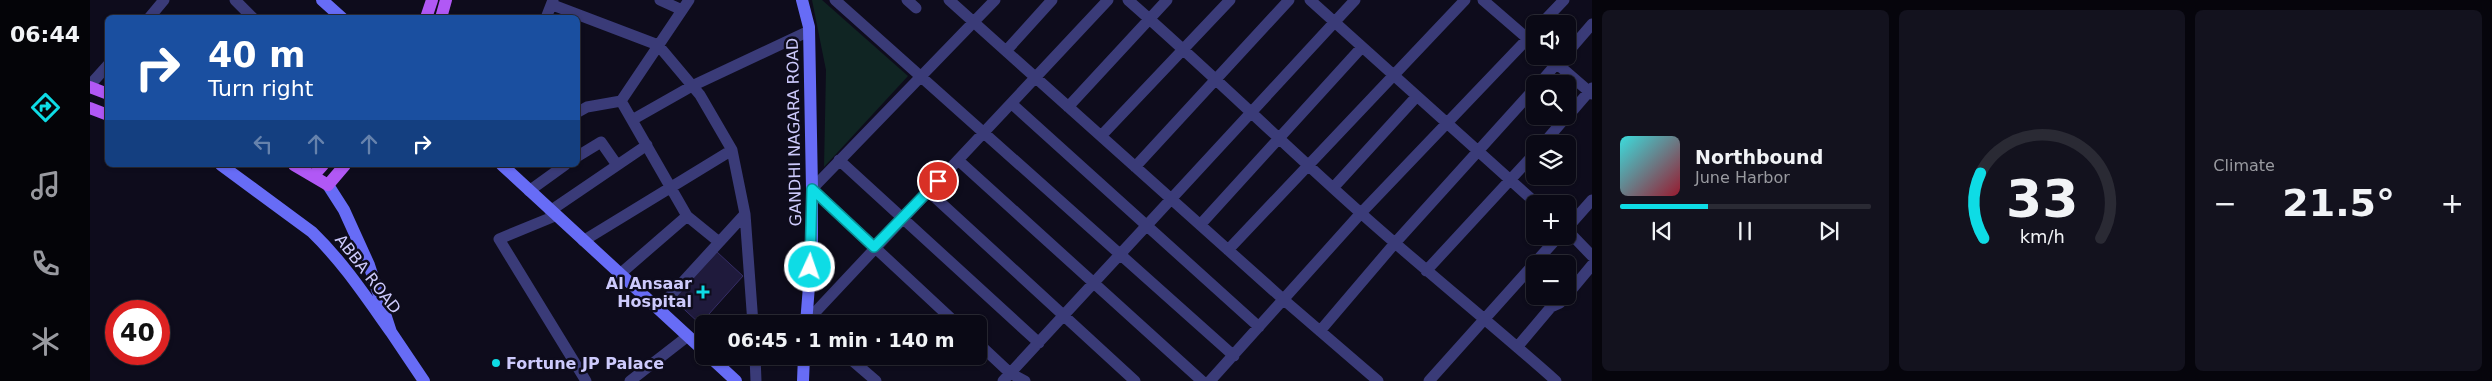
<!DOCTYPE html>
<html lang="en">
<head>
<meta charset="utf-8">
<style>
  body { margin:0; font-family:"DejaVu Sans",sans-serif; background:#13121e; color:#f1f3f6; height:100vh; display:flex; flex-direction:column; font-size:19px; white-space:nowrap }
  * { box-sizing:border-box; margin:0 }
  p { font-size:16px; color:#999aa0 }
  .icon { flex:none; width:28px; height:28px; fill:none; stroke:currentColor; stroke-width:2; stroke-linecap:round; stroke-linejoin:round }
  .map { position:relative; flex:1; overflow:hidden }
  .side { display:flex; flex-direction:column; gap:10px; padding:10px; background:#06050c; width:900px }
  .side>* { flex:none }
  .banner { position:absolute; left:15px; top:15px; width:475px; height:152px; border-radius:8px; box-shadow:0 1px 4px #0004,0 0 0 1px #2a2a34; background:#1a4fa0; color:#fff; overflow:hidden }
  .controls { position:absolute; left:1436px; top:15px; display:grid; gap:10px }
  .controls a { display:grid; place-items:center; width:50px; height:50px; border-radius:8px; background:#0a0915; box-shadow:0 1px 4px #0004,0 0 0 1px #2a2a34; font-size:25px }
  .speed { position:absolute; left:15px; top:300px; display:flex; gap:10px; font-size:25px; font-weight:700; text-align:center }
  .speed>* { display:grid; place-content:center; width:65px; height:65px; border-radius:50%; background:#0a0915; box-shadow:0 1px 4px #0004,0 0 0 1px #2a2a34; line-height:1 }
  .speed .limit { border:8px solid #d22; background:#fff; color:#111 }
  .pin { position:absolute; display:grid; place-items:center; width:42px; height:42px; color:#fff; margin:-21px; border:2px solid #fff; border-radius:50%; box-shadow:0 1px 5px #0007 }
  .me { position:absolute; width:55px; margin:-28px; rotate:3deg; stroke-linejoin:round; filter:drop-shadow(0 0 4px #0008) }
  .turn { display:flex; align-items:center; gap:18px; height:105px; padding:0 20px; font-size:22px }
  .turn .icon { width:65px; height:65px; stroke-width:2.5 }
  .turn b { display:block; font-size:35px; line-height:42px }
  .lanes { display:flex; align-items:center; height:48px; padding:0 20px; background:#0003; justify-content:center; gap:25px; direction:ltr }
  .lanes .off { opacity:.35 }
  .big { font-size:38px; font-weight:800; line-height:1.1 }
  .side .tile { flex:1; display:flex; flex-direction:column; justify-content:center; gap:8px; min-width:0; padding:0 18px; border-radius:8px; background:#13121e }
  .side .dial { align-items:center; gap:0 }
  .dial svg { height:130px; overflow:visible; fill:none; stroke:#2a2a34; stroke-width:7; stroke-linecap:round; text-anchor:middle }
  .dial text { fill:#f1f3f6; stroke:none }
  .song { display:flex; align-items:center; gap:15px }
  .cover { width:60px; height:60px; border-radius:8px; background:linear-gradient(135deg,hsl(180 70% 55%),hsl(350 70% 35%)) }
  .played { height:5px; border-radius:2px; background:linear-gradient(90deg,#0edce5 35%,#2a2a34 35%) }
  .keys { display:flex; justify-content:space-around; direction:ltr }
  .heat { display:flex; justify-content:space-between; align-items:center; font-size:28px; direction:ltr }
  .side .tiles { flex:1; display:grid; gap:10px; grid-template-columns:repeat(3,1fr) }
  .trip { position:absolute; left:605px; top:315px; width:292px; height:50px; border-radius:8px; background:#0a0915; box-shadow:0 1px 4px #0004,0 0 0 1px #2a2a34; font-weight:800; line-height:50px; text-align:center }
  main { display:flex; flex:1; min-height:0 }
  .menu { display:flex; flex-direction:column; width:90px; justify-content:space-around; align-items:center; background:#040408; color:#999aa0 }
  .menu .icon { width:35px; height:35px }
  .menu .active { color:#0edce5 }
  .menu b { font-size:22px; color:#f1f3f6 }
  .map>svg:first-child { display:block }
</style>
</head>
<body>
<main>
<nav class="menu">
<b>06:44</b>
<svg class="icon active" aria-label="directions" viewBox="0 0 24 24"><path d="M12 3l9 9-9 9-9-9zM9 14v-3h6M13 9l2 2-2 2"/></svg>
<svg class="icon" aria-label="music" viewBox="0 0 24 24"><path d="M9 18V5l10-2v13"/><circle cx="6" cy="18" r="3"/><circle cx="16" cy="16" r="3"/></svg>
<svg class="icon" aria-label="phone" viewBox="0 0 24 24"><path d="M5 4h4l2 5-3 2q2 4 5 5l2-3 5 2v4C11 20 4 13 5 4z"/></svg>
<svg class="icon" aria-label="climate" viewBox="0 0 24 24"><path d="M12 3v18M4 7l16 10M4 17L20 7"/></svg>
</nav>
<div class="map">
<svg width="1502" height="381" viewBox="0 0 1502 381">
  <rect width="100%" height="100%" fill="#0e0c1c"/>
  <path fill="#102523" d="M722,0H732L818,76L734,167L736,70Z"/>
  <path fill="#1f1a3c" stroke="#352d66" d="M627,252L653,276L610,324L583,299Z"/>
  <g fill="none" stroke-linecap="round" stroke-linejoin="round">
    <path stroke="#3a3b78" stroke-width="11" d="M145,0L163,18
      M570,0L592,10
      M745,0L1144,356
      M817,0L826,8
      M859,0L1194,300L1288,381
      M1038,0C1118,70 1194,145 1273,215C1337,272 1403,325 1466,381
      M1220,0L1447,204
      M1393,0L1445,45
      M463,5L568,45L610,95L642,150L655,214L663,324
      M59,18L74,0
      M456,18L463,0
      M1451,24L1474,0
      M916,51L962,0
      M1478,52L1502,24
      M1458,56L1502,94
      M1449,84L1473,56
      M0,85L18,65
      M531,101L597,216L629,242
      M922,104L1169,327
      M978,107L1077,0
      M488,112L497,107L531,101L599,0
      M1478,116L1502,88
      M542,120L602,86L719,31
      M1011,136L1140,0
      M1453,144L1477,116
      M488,156L511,142L527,165
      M749,160L949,343
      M868,160L1112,381
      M1045,167L1199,0
      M1243,188L1327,96
      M439,191L475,165
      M838,191L1045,381
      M460,211L557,145
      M465,216L409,239L496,381
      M1110,225L1272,47
      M1478,227L1502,200
      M1478,231L1502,256
      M493,241L642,150
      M1138,250L1375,0
      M1336,271L1445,153
      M530,274L597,216
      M1478,294L1502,265
      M569,308L655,214
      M720,324L717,321L1018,0
      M867,324L722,189L905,0
      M1230,331L1305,243L1445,88
      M889,344L920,373L935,381
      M1428,346L1461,307L1470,303L1476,296
      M665,356L666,381
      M757,356L786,381
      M540,381L598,336
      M913,381L1265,0
      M1120,381L1271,213L1445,31
      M1339,381L1469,236"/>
    <path stroke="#676cf6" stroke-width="12" d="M232,0L252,18
      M712,0L719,27L722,189V248L716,324
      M131,165L222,232C253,262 276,297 301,332
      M412,165L614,351
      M238,185L254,210L279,265L301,332L334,381
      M619,356L646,381
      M713,381L714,356"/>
    <path stroke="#b158f5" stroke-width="12" d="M336,18L342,0
      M351,18L356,0
      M0,87L18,94
      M0,108L18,115
      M204,165L238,185L255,165
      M224,175L233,165"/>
  </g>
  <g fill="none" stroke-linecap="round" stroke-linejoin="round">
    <defs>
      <path id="route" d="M720,267L722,189L784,247L848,181"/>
    </defs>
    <use href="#route" stroke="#098f95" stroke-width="12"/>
    <use href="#route" stroke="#0edce5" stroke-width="9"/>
  </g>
  <g fill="#0edce5" stroke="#0e0c1c" stroke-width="2">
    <path d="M610.5 284.5h5v5h5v5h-5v5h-5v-5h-5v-5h5z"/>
    <circle cx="406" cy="363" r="5"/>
  </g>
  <g text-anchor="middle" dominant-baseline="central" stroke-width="5" stroke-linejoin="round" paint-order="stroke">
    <g font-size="16" fill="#cdcafc" stroke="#0e0c1c">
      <text transform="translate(704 132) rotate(-91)">GANDHI NAGARA ROAD</text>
      <text transform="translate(278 274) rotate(52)">ABBA ROAD</text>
    </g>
    <g font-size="16" font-weight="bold" fill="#cdcafc" stroke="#0e0c1c" text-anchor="end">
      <text x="602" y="283">Al Ansaar<tspan x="602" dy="18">Hospital</tspan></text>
      <text x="416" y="363" text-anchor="start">Fortune JP Palace</text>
    </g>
  </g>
</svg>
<div class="controls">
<a><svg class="icon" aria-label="sound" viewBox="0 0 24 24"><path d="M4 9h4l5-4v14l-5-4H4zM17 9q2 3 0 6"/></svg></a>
<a><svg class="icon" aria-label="search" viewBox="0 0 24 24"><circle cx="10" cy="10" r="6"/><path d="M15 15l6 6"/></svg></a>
<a><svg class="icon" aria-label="layers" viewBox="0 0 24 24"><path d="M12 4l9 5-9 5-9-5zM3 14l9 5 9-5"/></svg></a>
<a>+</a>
<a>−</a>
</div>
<div class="speed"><div class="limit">40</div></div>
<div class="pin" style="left:848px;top:181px;background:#d93025"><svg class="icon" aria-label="arrive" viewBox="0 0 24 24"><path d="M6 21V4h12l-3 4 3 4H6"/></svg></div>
<svg class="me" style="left:720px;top:267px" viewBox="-20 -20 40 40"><circle r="17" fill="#0edce5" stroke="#fff" stroke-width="3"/><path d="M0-11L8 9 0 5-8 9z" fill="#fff"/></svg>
<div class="trip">06:45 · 1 min · 140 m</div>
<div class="banner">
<div class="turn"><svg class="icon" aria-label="right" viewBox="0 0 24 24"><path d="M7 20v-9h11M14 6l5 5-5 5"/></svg><div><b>40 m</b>Turn right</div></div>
<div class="lanes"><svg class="icon off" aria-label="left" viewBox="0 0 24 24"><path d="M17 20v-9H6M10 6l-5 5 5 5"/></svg><svg class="icon off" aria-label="ahead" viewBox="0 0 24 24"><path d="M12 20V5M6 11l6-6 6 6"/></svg><svg class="icon off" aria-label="ahead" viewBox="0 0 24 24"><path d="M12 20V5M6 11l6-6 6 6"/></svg><svg class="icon" aria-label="right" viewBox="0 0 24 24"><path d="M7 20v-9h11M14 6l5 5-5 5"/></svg></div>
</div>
</div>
<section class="side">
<div class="tiles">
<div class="tile">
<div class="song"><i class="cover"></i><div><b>Northbound</b><p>June Harbor</p></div></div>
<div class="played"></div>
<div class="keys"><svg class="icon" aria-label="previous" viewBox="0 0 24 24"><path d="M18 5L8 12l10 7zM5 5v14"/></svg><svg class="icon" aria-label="pause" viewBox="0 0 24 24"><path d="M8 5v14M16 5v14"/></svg><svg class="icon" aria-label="next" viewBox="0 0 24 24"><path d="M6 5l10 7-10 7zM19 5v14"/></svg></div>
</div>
<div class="tile dial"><svg viewBox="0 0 100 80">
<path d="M14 69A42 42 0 1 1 86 69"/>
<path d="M14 69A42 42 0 0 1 12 29" stroke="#0edce5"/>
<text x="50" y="56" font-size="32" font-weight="700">33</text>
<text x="50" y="72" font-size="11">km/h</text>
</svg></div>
<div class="tile"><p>Climate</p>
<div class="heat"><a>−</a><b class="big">21.5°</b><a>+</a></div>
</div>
</div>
</section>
</main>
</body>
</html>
